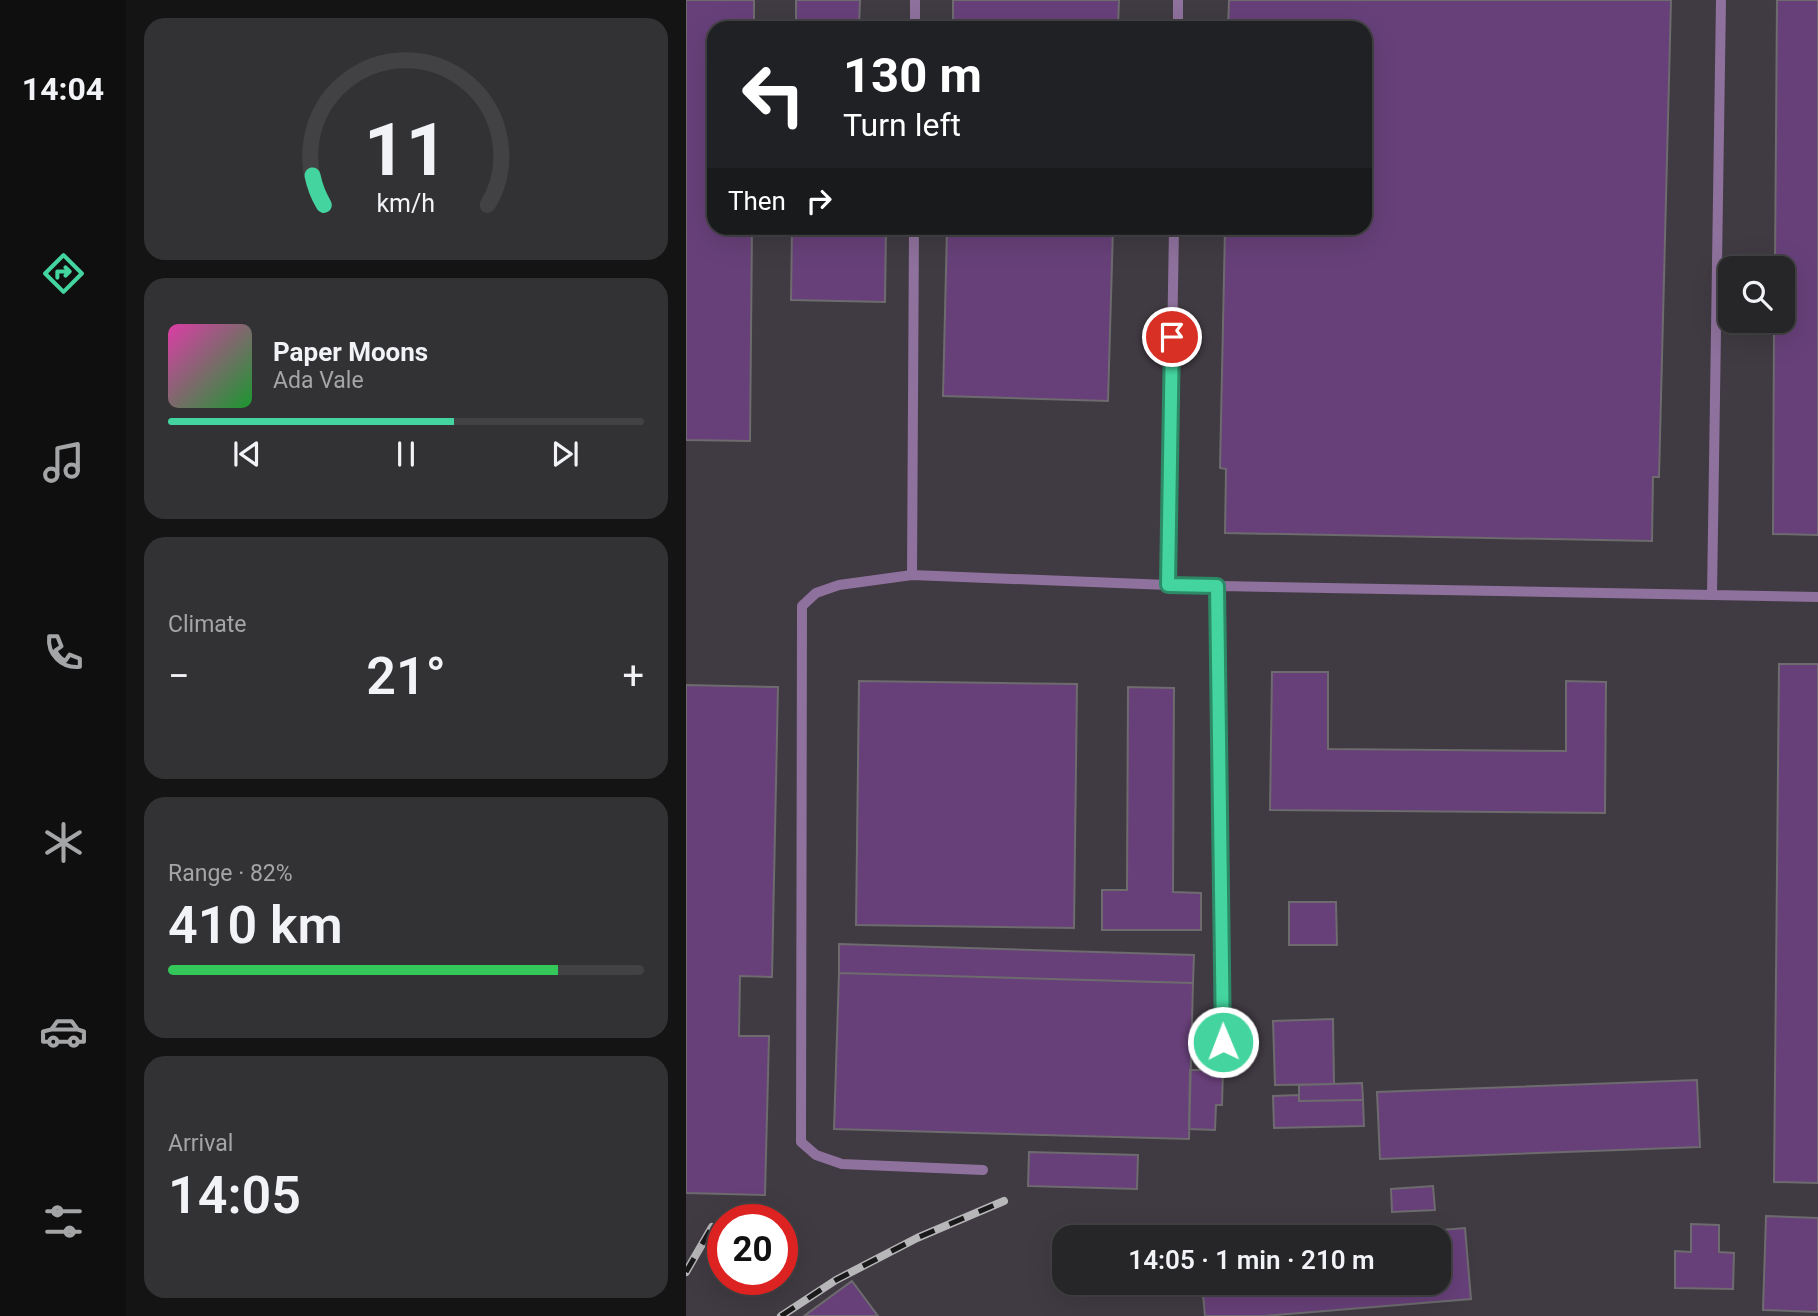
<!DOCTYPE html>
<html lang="en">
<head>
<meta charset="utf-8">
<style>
  body { margin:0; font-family:Roboto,sans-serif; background:#323133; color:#f1f3f6; height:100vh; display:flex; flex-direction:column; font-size:26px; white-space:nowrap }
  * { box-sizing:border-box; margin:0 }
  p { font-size:23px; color:#a4a5a7 }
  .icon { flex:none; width:38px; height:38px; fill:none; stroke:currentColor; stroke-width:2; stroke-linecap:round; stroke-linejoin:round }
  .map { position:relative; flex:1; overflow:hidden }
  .sheet { display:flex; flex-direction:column; gap:18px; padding:18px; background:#151415; width:560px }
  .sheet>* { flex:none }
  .top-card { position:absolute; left:21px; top:21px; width:665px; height:214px; border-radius:21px; box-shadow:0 7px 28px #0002,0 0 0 2px #424244; background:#202124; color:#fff; overflow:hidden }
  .tools { position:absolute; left:1032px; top:256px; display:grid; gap:14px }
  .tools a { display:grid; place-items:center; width:77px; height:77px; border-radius:14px; background:#262527; box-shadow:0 7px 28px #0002,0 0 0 2px #424244; font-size:35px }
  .speed { position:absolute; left:21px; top:1204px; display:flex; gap:14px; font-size:35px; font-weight:700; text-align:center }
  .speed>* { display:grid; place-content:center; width:91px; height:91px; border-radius:50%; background:#262527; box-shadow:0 7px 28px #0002,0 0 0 2px #424244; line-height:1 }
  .speed .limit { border:10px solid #d22; background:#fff; color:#111 }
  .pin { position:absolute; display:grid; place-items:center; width:60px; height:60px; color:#fff; margin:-30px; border:4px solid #fff; border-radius:50%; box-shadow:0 2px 7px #0007 }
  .me { position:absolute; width:77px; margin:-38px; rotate:359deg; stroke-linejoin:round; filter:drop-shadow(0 0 5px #0008) }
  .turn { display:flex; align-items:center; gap:24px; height:147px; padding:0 21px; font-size:32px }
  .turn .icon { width:91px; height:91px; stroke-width:2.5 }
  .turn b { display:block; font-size:49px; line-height:60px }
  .then { display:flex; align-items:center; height:66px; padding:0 21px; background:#0003; gap:14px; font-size:26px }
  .big { font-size:52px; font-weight:600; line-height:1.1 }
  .sheet .tile { flex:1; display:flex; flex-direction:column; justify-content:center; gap:10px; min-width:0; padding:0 24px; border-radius:21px; background:#323133 }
  .sheet .dial { align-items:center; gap:0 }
  .dial svg { height:182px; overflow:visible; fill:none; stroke:#424244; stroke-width:7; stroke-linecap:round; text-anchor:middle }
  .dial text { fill:#f1f3f6; stroke:none }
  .song { display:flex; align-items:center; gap:21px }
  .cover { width:84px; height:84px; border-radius:10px; background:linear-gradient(135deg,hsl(320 70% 55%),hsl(130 70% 35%)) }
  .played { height:7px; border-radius:4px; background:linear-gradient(90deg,#44d49f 60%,#424244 60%) }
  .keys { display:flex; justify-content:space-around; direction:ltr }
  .heat { display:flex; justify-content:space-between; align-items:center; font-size:38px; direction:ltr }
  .charge { height:10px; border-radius:5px; background:linear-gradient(90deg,#34c759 82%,#424244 0) }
  .trip { position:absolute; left:366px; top:1225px; width:399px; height:70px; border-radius:21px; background:#262527; box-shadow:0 7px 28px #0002,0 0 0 2px #424244; font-weight:600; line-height:70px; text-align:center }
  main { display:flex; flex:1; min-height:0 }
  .tab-bar { display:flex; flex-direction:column; width:126px; justify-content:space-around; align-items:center; background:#0f0f10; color:#a4a5a7 }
  .tab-bar .icon { width:49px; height:49px }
  .tab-bar .on { color:#44d49f }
  .tab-bar b { font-size:32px; color:#f1f3f6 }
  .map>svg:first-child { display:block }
</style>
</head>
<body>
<main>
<nav class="tab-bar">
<b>14:04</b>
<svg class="icon on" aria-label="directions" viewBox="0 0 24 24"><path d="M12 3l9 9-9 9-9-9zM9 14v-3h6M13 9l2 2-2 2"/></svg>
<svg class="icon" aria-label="music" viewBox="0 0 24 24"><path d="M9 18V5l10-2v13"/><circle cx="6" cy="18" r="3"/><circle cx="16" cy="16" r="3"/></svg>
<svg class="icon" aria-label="phone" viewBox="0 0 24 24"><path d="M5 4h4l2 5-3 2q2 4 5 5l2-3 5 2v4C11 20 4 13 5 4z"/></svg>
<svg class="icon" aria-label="climate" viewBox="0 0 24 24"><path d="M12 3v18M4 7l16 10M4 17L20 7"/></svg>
<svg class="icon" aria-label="car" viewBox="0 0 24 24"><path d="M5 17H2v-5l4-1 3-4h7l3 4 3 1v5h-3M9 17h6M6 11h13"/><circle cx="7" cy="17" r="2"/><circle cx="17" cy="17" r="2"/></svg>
<svg class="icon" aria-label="filters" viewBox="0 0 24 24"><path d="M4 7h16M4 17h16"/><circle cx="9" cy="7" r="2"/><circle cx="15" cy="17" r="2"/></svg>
</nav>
<section class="sheet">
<div class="tile dial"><svg viewBox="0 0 100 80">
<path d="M14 69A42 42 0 1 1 86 69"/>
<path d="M14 69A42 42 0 0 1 9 56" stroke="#44d49f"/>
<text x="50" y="56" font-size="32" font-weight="700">11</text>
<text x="50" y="72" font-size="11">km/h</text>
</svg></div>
<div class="tile">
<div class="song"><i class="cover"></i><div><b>Paper Moons</b><p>Ada Vale</p></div></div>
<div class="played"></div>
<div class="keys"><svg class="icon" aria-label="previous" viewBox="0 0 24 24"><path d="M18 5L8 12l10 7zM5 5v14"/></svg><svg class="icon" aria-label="pause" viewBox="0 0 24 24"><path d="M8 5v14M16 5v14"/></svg><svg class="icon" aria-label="next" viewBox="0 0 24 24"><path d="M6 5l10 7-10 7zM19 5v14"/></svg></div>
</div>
<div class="tile"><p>Climate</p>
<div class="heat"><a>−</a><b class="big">21°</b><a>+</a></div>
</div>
<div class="tile"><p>Range · 82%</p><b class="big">410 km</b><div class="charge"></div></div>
<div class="tile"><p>Arrival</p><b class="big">14:05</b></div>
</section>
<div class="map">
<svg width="1132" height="1316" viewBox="0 0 1132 1316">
  <rect width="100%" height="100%" fill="#333134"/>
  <path fill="#403a42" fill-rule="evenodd" d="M0,0H1132V1316H0ZM28,28H679V228H28ZM1045,268H1097V320H1045ZM37,1220H96V1279H37ZM378,1237H752V1283H378Z"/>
  <path fill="#674079" stroke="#6d6b6e" stroke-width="2" d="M0,0H68V28H28V228H66L64,441L0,440Z
    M110,0H174L173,28H110Z
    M267,0H433L432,28H267Z
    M543,0H985L973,477H967L966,541L539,533L540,469L534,468L539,228H679V28H542Z
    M1091,0H1132V535L1087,534L1088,320H1097V268H1089Z
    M106,228H200L199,302L105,300Z
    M261,228H427L422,401L257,396Z
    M1093,664H1132V1183L1088,1182Z
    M586,672H642V749L880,751V681L920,682L919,813L584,810Z
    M173,681L391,684L388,928L170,925Z
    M0,685L92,687L86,977L54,976L53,1036H83L79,1195L0,1193Z
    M442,687L488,688L487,892L515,893V930H416V890H441Z
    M603,902H650L651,945H603Z
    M153,944L508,955L507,983L153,973Z
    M153,973L507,983L503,1139L148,1129Z
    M647,1019L648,1084L589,1085L587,1021Z
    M504,1070H537L536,1105H530L529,1130L503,1129Z
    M1011,1080L1014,1147L694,1159L691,1092Z
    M676,1083L677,1100L613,1101V1085Z
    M613,1095V1101L677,1100L678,1126L588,1128L587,1096Z
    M343,1152L452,1155L451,1189L342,1186Z
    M747,1186L749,1210L706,1212L705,1189Z
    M1080,1216L1132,1218V1312L1077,1310Z
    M1005,1224L1033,1225V1252L1048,1253L1047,1289L989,1288V1251L1005,1252Z
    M779,1228L785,1299L578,1316H519L516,1283H752V1237H668Z
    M166,1281L192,1316H118Z"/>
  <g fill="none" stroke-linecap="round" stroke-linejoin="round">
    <path stroke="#8e719c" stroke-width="10" d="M229,28V0
      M492,28V0
      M226,575L228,228
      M482,585L488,228
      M532,586L537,1042
      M1026,595L1035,0
      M297,1170L156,1164L130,1155L115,1142L116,606L130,593L153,585L226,575L482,585L1132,597"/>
    <defs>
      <path id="rail" d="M0,1272L26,1227
        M95,1316L150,1280L231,1238L318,1201"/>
    </defs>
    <use href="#rail" stroke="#b7b6b8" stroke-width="8"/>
    <use href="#rail" stroke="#1a191a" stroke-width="5" stroke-dasharray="16" stroke-linecap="butt"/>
  </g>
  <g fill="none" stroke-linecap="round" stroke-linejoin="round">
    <defs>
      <path id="route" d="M486,337L482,585L531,586L537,1042"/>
    </defs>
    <use href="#route" stroke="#2c8a67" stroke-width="18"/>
    <use href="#route" stroke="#44d49f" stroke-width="12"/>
  </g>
</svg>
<div class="tools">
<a><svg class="icon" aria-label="search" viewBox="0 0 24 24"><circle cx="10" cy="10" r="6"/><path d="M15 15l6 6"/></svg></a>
</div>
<div class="speed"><div class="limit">20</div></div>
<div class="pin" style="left:486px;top:337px;background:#d93025"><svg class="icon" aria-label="arrive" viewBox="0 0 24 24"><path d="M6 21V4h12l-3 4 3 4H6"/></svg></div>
<svg class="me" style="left:537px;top:1042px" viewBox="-20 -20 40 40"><circle r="17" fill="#44d49f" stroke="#fff" stroke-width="3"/><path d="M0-11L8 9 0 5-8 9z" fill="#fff"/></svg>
<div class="trip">14:05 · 1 min · 210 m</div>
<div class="top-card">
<div class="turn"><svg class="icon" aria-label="left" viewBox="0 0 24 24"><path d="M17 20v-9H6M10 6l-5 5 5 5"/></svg><div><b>130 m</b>Turn left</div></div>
<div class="then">Then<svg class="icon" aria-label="right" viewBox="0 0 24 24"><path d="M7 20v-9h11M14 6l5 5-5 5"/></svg></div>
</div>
</div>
</main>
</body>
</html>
